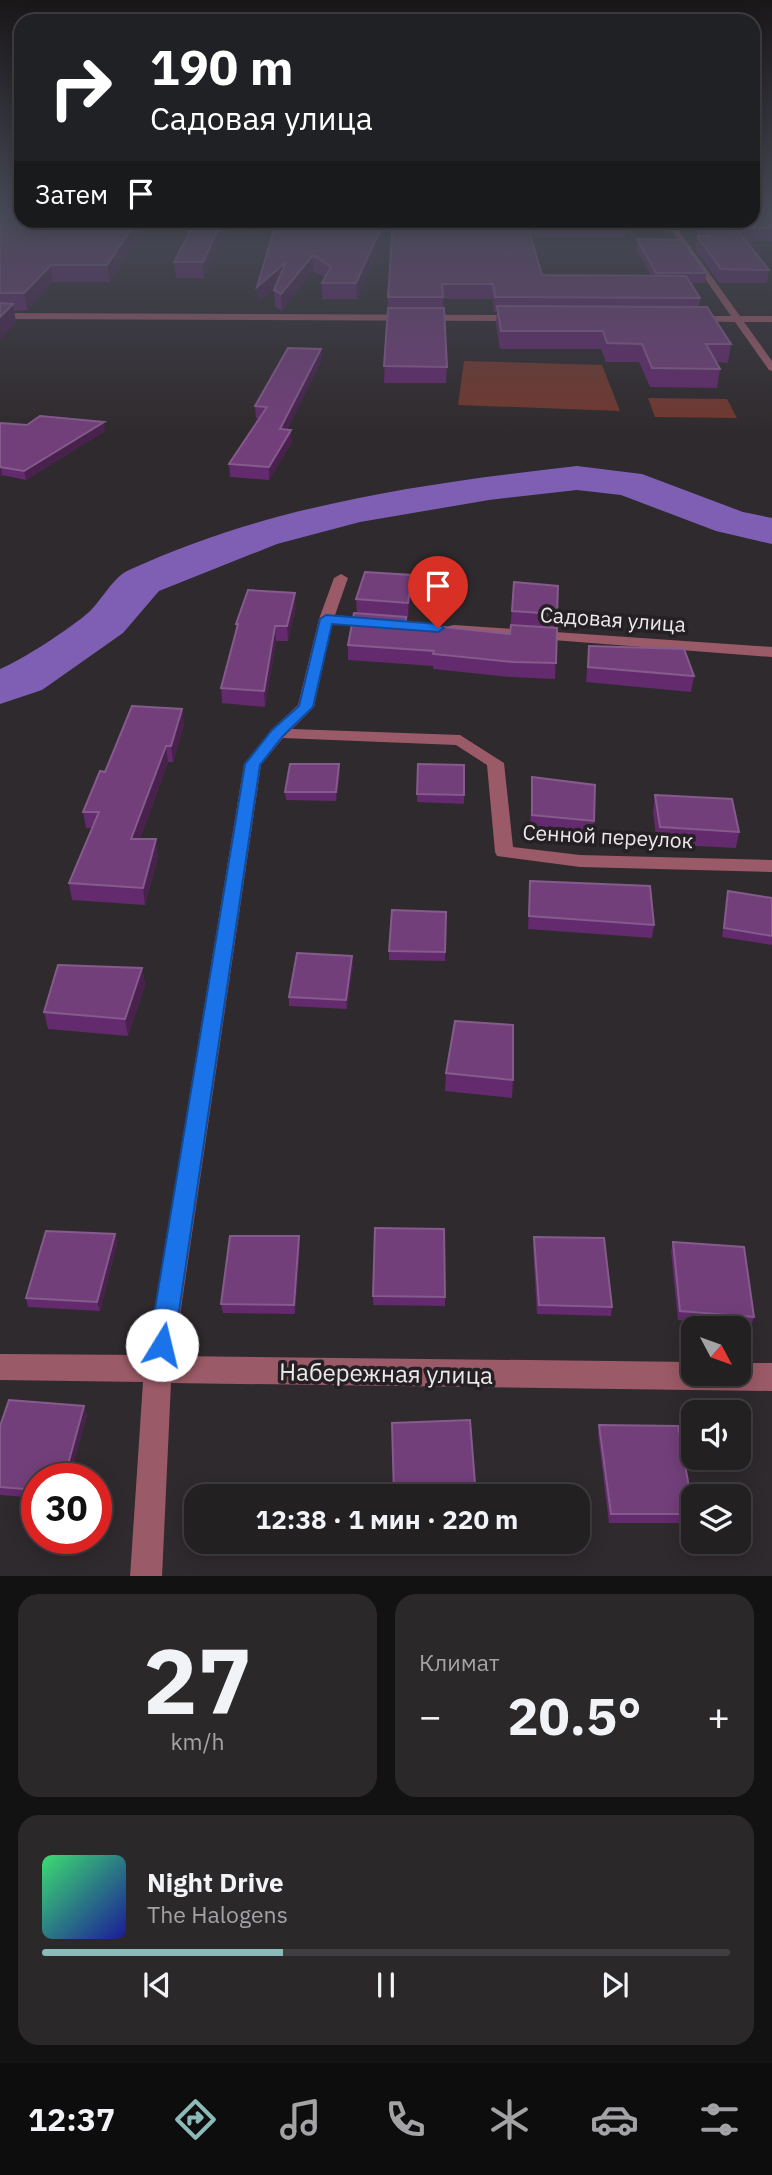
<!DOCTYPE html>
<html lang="ru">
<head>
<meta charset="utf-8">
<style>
  body { margin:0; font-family:"IBM Plex Sans",sans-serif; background:#2b282a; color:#f1f3f6; height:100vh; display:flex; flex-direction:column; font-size:26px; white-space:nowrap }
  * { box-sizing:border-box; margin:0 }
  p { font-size:23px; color:#a3a3a5 }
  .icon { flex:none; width:38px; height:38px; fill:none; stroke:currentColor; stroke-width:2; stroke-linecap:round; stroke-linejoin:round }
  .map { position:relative; height:1576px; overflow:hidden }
  .side { display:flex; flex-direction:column; gap:18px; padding:18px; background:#131213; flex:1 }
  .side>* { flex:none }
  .top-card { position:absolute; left:14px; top:14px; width:746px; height:214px; border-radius:21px; box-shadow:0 4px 18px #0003,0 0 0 2px #403e40; background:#202124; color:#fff; overflow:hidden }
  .needle { width:46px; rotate:131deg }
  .tools { position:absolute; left:681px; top:1316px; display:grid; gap:14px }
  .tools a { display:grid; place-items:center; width:70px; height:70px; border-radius:14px; background:#232022; box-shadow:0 4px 18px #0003,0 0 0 2px #403e40; font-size:35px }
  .speed { position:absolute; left:21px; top:1463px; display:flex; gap:14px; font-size:35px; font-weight:700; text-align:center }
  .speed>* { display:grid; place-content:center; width:91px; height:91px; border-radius:50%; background:#232022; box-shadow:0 4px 18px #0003,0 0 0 2px #403e40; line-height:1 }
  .speed .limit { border:10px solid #d22; background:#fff; color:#111 }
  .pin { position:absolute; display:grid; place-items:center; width:60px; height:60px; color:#fff; margin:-72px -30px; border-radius:50% 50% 50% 0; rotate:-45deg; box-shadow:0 0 7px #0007 }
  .pin .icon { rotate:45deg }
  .me { position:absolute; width:77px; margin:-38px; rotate:9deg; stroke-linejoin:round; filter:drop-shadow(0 0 5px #0008) }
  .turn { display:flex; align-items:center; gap:24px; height:147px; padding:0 21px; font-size:32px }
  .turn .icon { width:91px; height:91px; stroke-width:2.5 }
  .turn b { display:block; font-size:49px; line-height:60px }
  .then { display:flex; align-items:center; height:66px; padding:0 21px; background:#0003; gap:14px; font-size:26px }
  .big { font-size:52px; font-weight:800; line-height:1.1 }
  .side .tile { flex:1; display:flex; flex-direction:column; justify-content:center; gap:10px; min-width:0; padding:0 24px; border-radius:21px; background:#2b282a }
  .side .dial { align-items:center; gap:0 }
  .dial b { font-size:91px; line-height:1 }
  .song { display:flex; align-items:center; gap:21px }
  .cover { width:84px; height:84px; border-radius:10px; background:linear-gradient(135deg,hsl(140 70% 55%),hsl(240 70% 35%)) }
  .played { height:7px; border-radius:4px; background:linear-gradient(90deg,#8bbbb9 35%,#403e40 35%) }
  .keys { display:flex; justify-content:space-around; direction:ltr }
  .heat { display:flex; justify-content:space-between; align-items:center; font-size:38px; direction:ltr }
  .side .tiles { flex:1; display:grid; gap:18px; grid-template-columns:1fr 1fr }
  .tile:last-child { grid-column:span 2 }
  .trip { position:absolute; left:184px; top:1484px; width:406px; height:70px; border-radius:21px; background:#232022; box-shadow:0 4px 18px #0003,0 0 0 2px #403e40; font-weight:800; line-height:70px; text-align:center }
  .menu { display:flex; height:112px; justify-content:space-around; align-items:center; background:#0e0d0e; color:#a3a3a5 }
  .menu .icon { width:49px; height:49px }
  .menu .on { color:#8bbbb9 }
  .menu b { font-size:32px; color:#f1f3f6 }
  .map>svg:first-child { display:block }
</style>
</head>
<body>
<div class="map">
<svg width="772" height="1577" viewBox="0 0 772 1577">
  <rect width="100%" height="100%" fill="#2f2a2d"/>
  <path fill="#71382e" d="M464,361L602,365L620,411L458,405Z
    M648,398L727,399L737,418L655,417Z"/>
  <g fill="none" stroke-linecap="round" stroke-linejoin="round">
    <path fill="#7e5fb3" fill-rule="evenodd" d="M577,466L642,474L743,512L772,518V544L716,531L621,495L577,490L489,500L360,522L277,544L159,591L123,633L42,690L0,704V669C19,662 74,626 89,612C102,600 113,577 129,570C269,505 425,483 577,466Z"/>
    <path fill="#9b5a67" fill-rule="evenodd" d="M341,574L348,578L335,615L374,619L381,623L374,627L332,624L314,707L292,729L460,735L504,763L513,847L580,855L772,860V872L580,867L497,856L495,852L487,765L456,745L283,738L261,765L174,1356L693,1362V1374H738V1363H772V1391L171,1383L162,1577H130L143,1382L0,1380V1354L147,1355L244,764L272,729L298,705L319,619L334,578Z
      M454,625L772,647V657L449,632L447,629L449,626Z"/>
    <path fill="#9b5a67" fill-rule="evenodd" d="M664,220H671L740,316H772V322H744L772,361V371L769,370L735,322L690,321V317L693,316H731Z
      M0,313L518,315L522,318L518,321L0,319Z"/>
  </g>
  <path fill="#632a6d" d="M0,214H15L12,217L141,233L110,282H53L27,310L14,311L16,322L0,339Z
    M772,214V241H746L769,270L767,283H719L695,249L697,236H700L689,220H752Z
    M196,220H230L204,278H176L174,262Z
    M457,220H624L627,224L625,237H531L542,275L651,276L636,249L637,239L706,273L705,283H690L700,298L699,307L731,344L728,363L716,362L720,369L717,388L650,387L639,362H606L601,349H500L496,324L497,312H494L493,299H443L447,367L446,383H384L388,297L457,222Z
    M304,223L383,237L357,299H322V283L325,278L313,271L282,311L275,307L274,289L258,303Z
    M321,349V361L287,430L292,442L269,480L230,477L229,464L259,419L256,418L255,406Z
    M0,423L27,425L105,431L26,480L2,475L0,477Z
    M514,582L557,614L555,679L511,677L433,669V666L348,660V645L357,614L356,599L412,589L408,618H406V623L510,634Z
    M296,607L288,641H276L265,707L222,703L221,688L236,630V624Z
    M589,646L694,676L691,692L586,682Z
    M182,709L184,725L173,762H168L140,839L158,856L145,905L72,900L69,883L92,828H86L83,812L105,772Z
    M339,764L340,773L336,801L286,800L285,792Z
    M418,764L464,765V804L417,802Z
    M532,777L594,821L592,838L530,831Z
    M655,795L739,832L736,848L657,844L653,812Z
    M530,881L654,925L652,938L528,929Z
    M728,891L772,898V945L722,937L726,899Z
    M446,912L445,961L389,960V951Z
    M353,965L347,1009L289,1006V997Z
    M142,968L145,985L128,1036L48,1029L44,1012Z
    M446,1073L513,1080L512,1098L445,1091Z
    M375,1228L445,1297V1306L373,1305Z
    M115,1234L117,1243L100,1311L28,1307L26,1298Z
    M299,1236L300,1245L295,1314L223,1313L221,1304Z
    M534,1237L612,1307L611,1316L537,1314L533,1246Z
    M673,1242L754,1317L751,1326L678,1320L671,1251Z
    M84,1406L87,1415L69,1479H37V1498L0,1495V1426Z
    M599,1425L693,1509V1518L691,1523H609L598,1434Z"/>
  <path fill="#48224d" d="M0,214H15L0,229Z
    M137,220H140L141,233L110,282L107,265Z
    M222,220H230L204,278L203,262Z
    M383,223V237L357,299L356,283Z
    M313,255V271L282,311L281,294Z
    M286,262L287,278L258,303L257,287Z
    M51,265L53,282L27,310L24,293Z
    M13,304L16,322L0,339V317Z
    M321,349V361L281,442L280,429Z
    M104,422L105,431L26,480L24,471Z
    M291,430L292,442L269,480V467Z
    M1,466L2,475L0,477V467Z
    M412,575V589L408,618V603Z
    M295,593L296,607L288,641L287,626Z
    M275,626L276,641L265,707L264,691Z
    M182,709L184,725L173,762L171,746Z
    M166,746L168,762L134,856L131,839Z
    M339,764L340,773L336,801V792Z
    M156,839L158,856L145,905L143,888Z
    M352,956L353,965L347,1009L346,1000Z
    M142,968L145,985L128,1036L125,1019Z
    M115,1234L117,1243L100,1311L97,1302Z
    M299,1236L300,1245L295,1314L294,1305Z
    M84,1406L87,1415L69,1479H64Z"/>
  <path fill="#723f7a" stroke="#855a8c" stroke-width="2" d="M752,214H772V228H736L769,270L721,269L697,236H710L699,220H752Z
    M0,217H21V220H137L107,265H51L24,293H0Z
    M196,220H222L203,262H174Z
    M277,220H303V223H383L356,283H322L331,267L313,255L281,294L274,290L286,262L257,287Z
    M460,220H624L627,224H527L542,275L686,276L700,298L495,297L493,284H442L443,297H388L393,222H460Z
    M637,239L682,240L706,273H656Z
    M0,303L13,304L0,317Z
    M497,306L707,307L731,344H706L720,369L652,368L642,344L607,343L603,331H501Z
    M388,308H444L447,367L384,366Z
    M288,348L321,349L280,429L291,430L269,467L229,464L267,407L255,406Z
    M40,416L104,422L24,471L0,467V423L27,425Z
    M365,572L412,575L408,603L356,599Z
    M514,582L558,586L557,614L512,611Z
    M248,590L295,593L287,626H275L264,691L221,688L238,624H236Z
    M354,613L406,617V623L510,634L511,625L557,628L556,663L513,662L433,654L434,651L348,645Z
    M589,646L684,649L694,676L588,667Z
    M132,706L182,709L171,746H166L131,839H156L143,888L69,883L99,812H83L100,771L105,772Z
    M290,764H339L336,792H285Z
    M418,764L464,765V795L417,794Z
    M532,777L595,785L594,821L532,815Z
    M655,795L732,799L739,832L660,827Z
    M530,881L650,886L654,925L529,916Z
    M728,891L772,898V936L724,928Z
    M392,910L446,912L445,952L389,951Z
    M297,953L352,956L346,1000L289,997Z
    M58,965L142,968L125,1019L44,1012Z
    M455,1021L513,1025V1080L446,1073Z
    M375,1228L444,1229L445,1297L373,1296Z
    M46,1231L115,1234L97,1302L26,1298Z
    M230,1236H299L294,1305L221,1304Z
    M534,1237L604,1238L612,1307L539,1305Z
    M673,1242L744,1247L754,1317L680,1311Z
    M9,1400L84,1406L64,1479H37V1490L0,1487V1426Z
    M470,1420L476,1496H394L392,1423Z
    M599,1425L678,1426L693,1509V1514H611Z"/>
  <linearGradient id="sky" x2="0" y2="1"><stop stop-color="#1a1719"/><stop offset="0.49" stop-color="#474a57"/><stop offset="1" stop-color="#474a57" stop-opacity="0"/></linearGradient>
  <rect width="772" height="435" fill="url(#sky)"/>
  <path fill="#1a73e8" stroke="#114b97" stroke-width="2" d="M326,615L438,624L444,628L438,632L332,624L313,707L283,736L260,765L174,1345L171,1354L162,1357L153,1354L149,1345L245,764L272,730L299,706L320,619Z"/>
  <g text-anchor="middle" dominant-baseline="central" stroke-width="7" stroke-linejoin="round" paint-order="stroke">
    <g font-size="21" fill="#ede9eb" stroke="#252023">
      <text transform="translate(613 619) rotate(4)">Садовая улица</text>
      <text transform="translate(608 836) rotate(3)">Сенной переулок</text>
    </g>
    <g font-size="24" fill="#ede9eb" stroke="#252023">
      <text transform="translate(386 1373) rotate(1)">Набережная улица</text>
    </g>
  </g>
</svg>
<div class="tools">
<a><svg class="needle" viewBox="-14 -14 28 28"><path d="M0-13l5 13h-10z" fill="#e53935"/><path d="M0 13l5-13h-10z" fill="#a3a3a5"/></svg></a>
<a><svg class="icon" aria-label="sound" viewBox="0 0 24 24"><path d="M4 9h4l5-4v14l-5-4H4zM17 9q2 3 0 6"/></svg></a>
<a><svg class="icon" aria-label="layers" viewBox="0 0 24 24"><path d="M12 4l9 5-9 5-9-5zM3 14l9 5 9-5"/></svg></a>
</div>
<div class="speed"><div class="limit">30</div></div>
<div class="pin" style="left:438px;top:628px;background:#d93025"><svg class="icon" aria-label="arrive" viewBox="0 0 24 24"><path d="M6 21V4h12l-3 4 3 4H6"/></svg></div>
<svg class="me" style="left:162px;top:1345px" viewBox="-20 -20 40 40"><circle r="19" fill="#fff"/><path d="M0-13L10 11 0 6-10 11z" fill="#1a73e8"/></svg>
<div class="trip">12:38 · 1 мин · 220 m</div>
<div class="top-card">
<div class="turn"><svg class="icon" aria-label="right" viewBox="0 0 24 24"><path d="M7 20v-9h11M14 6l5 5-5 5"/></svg><div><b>190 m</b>Садовая улица</div></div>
<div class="then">Затем<svg class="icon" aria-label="arrive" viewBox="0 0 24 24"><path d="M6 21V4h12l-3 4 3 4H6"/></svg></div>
</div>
</div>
<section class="side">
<div class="tiles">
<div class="tile dial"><b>27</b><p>km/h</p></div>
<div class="tile"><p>Климат</p>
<div class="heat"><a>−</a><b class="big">20.5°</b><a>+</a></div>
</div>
<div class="tile">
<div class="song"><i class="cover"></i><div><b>Night Drive</b><p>The Halogens</p></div></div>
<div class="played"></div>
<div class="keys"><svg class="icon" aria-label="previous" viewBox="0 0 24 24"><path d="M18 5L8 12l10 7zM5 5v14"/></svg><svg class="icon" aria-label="pause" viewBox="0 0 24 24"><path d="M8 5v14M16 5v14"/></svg><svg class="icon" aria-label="next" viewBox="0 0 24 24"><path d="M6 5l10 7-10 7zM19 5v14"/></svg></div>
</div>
</div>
</section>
<nav class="menu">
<b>12:37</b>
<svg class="icon on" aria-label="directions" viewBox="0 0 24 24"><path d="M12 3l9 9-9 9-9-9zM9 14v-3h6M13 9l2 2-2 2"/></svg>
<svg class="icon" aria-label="music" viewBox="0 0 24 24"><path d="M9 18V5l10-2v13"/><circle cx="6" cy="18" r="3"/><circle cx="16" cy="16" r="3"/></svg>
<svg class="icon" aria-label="phone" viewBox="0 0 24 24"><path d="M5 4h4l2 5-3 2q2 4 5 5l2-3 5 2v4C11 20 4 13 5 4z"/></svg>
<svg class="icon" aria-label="climate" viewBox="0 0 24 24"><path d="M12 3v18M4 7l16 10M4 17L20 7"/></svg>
<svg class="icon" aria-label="car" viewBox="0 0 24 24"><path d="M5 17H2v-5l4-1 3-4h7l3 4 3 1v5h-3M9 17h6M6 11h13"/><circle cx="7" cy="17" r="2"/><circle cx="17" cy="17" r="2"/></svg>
<svg class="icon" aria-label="filters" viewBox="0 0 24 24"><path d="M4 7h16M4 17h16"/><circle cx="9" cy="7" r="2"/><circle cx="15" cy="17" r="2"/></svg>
</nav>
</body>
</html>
